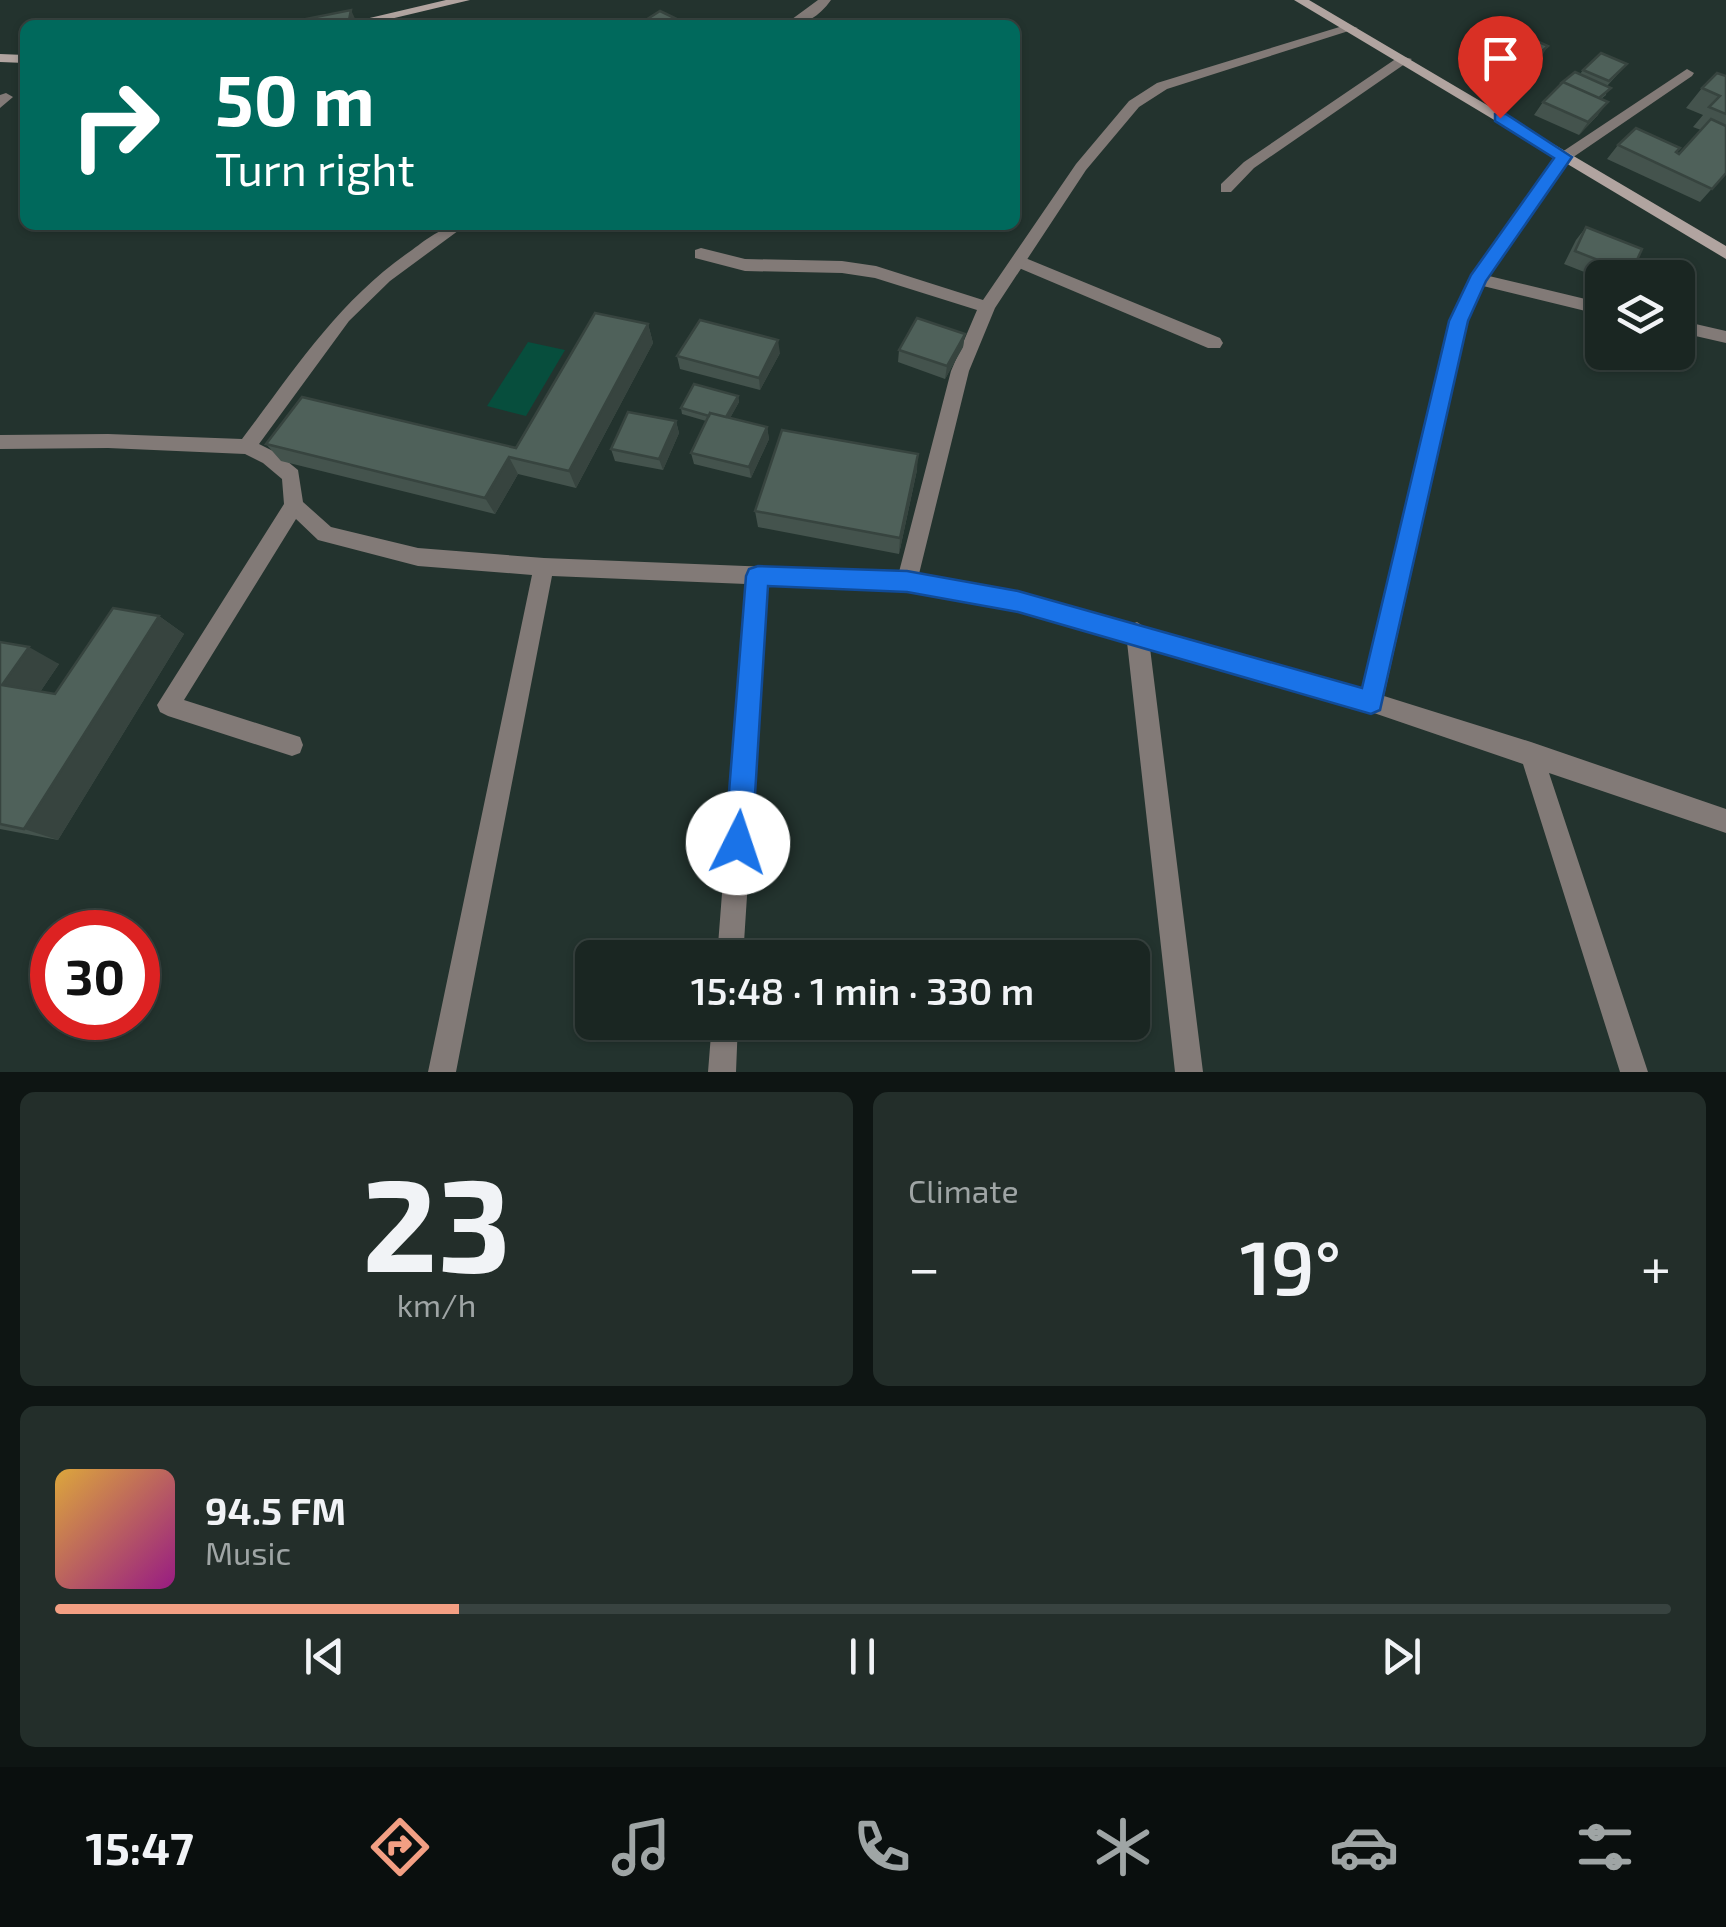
<!DOCTYPE html>
<html lang="en">
<head>
<meta charset="utf-8">
<style>
  body { margin:0; font-family:"Exo 2",sans-serif; background:#232e2a; color:#f1f3f6; height:100vh; display:flex; flex-direction:column; font-size:38px; white-space:nowrap }
  * { box-sizing:border-box; margin:0 }
  p { font-size:32px; color:#9fa5a5 }
  .icon { flex:none; width:55px; height:55px; fill:none; stroke:currentColor; stroke-width:2; stroke-linecap:round; stroke-linejoin:round }
  .map { position:relative; height:1072px; overflow:hidden }
  .sheet { display:flex; flex-direction:column; gap:20px; padding:20px; background:#0e1513; flex:1 }
  .sheet>* { flex:none }
  .banner { position:absolute; left:20px; top:20px; width:1000px; height:210px; border-radius:15px; box-shadow:0 2px 8px #0004,0 0 0 2px #384340; background:#00695c; color:#fff; overflow:hidden }
  .fabs { position:absolute; left:1585px; top:260px; display:grid; gap:20px }
  .fabs a { display:grid; place-items:center; width:110px; height:110px; border-radius:15px; background:#1a2622; box-shadow:0 2px 8px #0004,0 0 0 2px #384340; font-size:50px }
  .speed { position:absolute; left:30px; top:910px; display:flex; gap:20px; font-size:50px; font-weight:700; text-align:center }
  .speed>* { display:grid; place-content:center; width:130px; height:130px; border-radius:50%; background:#1a2622; box-shadow:0 2px 8px #0004,0 0 0 2px #384340; line-height:1 }
  .speed .limit { border:15px solid #d22; background:#fff; color:#111 }
  .pin { position:absolute; display:grid; place-items:center; width:85px; height:85px; color:#fff; margin:-102px -42px; border-radius:50% 50% 50% 0; rotate:-45deg; box-shadow:0 0 10px #0007 }
  .pin .icon { rotate:45deg }
  .me { position:absolute; width:110px; margin:-55px; rotate:4deg; stroke-linejoin:round; filter:drop-shadow(0 0 8px #0008) }
  .turn { display:flex; align-items:center; gap:35px; height:210px; padding:0 30px; font-size:45px }
  .turn .icon { width:130px; height:130px; stroke-width:2.5 }
  .turn b { display:block; font-size:70px; line-height:85px }
  .big { font-size:75px; font-weight:600; line-height:1.1 }
  .sheet .widget { flex:1; display:flex; flex-direction:column; justify-content:center; gap:15px; min-width:0; padding:0 35px; border-radius:15px; background:#232e2a }
  .sheet .dial { align-items:center; gap:0 }
  .dial b { font-size:130px; line-height:1 }
  .song { display:flex; align-items:center; gap:30px }
  .cover { width:120px; height:120px; border-radius:15px; background:linear-gradient(135deg,hsl(40 70% 55%),hsl(310 70% 35%)) }
  .played { height:10px; border-radius:5px; background:linear-gradient(90deg,#f39f83 25%,#384340 25%) }
  .keys { display:flex; justify-content:space-around; direction:ltr }
  .heat { display:flex; justify-content:space-between; align-items:center; font-size:55px; direction:ltr }
  .sheet .tiles { flex:1; display:grid; gap:20px; grid-template-columns:1fr 1fr }
  .widget:last-child { grid-column:span 2 }
  .trip { position:absolute; left:575px; top:940px; width:575px; height:100px; border-radius:15px; background:#1a2622; box-shadow:0 2px 8px #0004,0 0 0 2px #384340; font-weight:600; line-height:100px; text-align:center }
  .tabs { display:flex; height:160px; justify-content:space-around; align-items:center; background:#0a0f0e; color:#9fa5a5 }
  .tabs .icon { width:70px; height:70px }
  .tabs .selected { color:#f39f83 }
  .tabs b { font-size:45px; color:#f1f3f6 }
  .map>svg:first-child { display:block }
</style>
</head>
<body>
<div class="map">
<svg width="1726" height="1072" viewBox="0 0 1726 1072">
  <rect width="100%" height="100%" fill="#23332e"/>
  <path fill="#074e3d" d="M528,342L565,350L526,416L487,406Z"/>
  <g fill="none" stroke-linecap="round" stroke-linejoin="round">
    <path fill="#827a77" fill-rule="evenodd" d="M1687,69L1694,73L1692,76L1569,160H1559V154Z
      M1018,255L1220,338L1223,343L1220,348H1208L1012,265L1010,261Z"/>
    <path fill="#827a77" fill-rule="evenodd" d="M818,0H831C819,17 805,25 784,25Z
      M1346,25L1358,28L1167,89L1139,107L1086,170L995,308L969,371L919,574L1018,592L1132,624L1137,622L1146,628L1363,689L1450,321L1472,275L1559,154H1569V160L1489,276L1602,303V315L1483,286L1468,321L1384,696L1531,742L1726,809V833L1549,773L1648,1072H1620L1523,764L1371,712L1150,648L1203,1072H1175L1127,642L1018,610L907,590L767,585L743,958H717L746,584L552,576L456,1072H428L532,575L418,566L318,540L296,519L184,700L300,737L303,745L300,753L292,756L168,716L160,712L157,705L284,504L282,479L263,463L245,454L108,448L0,449V435L108,434L242,439C295,369 339,300 412,250C430,237 443,225 466,225L390,281L349,321L259,444L277,453L298,470L303,502L331,527L418,548L544,558L899,572L951,371L977,310L875,278L842,273L745,271L695,258V250L701,248L745,259L842,261L876,266L983,300L1076,164L1129,101L1157,83Z
      M1400,56L1412,59L1254,168L1231,192H1221V184L1244,162Z
      M6,93L13,97L0,108V95Z
      M1678,320L1726,331V343L1678,332Z
      M712,1022H738L736,1072H708Z"/>
    <path fill="#b1a4a0" fill-rule="evenodd" d="M446,0H470L365,25H340Z
      M1294,0H1309L1726,246V259Z
      M0,54L25,55V63L0,62Z"/>
  </g>
  <path fill="#44534d" d="M1488,50L1540,59L1516,80L1480,64Z
    M1627,64L1607,86L1606,95L1601,99L1598,115L1579,135L1534,115L1543,102L1580,74L1583,70Z
    M1726,76V173L1700,202L1607,159L1618,145L1679,154L1701,130L1693,127L1703,115L1686,108L1702,88Z
    M1586,227L1631,273L1627,278H1602V279L1564,264L1576,240Z
    M648,324L653,343L576,488L518,474L495,514L281,461L266,444L516,448Z
    M965,334L963,347L945,379L898,362L899,350Z
    M780,353L760,390L680,369L677,356Z
    M738,396L739,402L730,418L767,427L769,439L751,478L694,464L691,453L706,421L682,414L681,408Z
    M676,421L679,433L663,470L615,461L611,449Z
    M917,470L899,554L758,527L755,511Z
    M159,616L184,634L58,840L0,829V642L59,664L40,692L55,694Z"/>
  <path fill="#37443f" d="M351,10L358,25H348Z
    M1548,46L1540,59L1516,80L1525,66Z
    M1608,102L1598,115L1579,135L1588,122Z
    M648,324L653,343L576,488L569,471Z
    M965,334L963,347L945,379L947,366Z
    M778,340L780,353L760,390L759,378Z
    M738,396L739,402L725,427L724,421Z
    M676,421L679,433L663,470L659,459Z
    M767,427L769,439L751,478L749,467Z
    M918,454L917,470L899,554L900,538Z
    M509,457L518,474L495,514L485,498Z
    M159,616L184,634L58,840L24,829Z
    M29,647L59,664L34,701L2,685Z"/>
  <path fill="#4f615a" stroke="#37443f" stroke-width="2.5" d="M351,10L348,25H276Z
    M660,11L689,25H638Z
    M1513,30L1548,46L1525,66L1488,50Z
    M1601,53L1627,64L1609,81L1583,70Z
    M1575,72L1611,88L1599,98L1563,82L1560,84Z
    M1717,73L1726,76V114L1709,107L1720,96L1702,88Z
    M1563,82L1608,102L1588,122L1543,102Z
    M1711,119L1726,126V173L1712,189L1618,145L1636,128L1680,148L1676,152L1679,154Z
    M1586,227L1642,249L1631,273L1575,251Z
    M595,313L648,324L569,471L509,457L485,498L266,444L302,397L516,448Z
    M917,318L965,334L947,366L899,350Z
    M700,320L778,340L759,378L677,356Z
    M694,384L738,396L726,417L710,413L709,416L681,408Z
    M628,412L676,421L659,459L611,449Z
    M710,413L767,427L749,467L691,453Z
    M782,430L918,454L900,538L755,511Z
    M113,608L159,616L24,829L0,824V642L29,647L2,685L55,694Z"/>
  <path fill="#1a73e8" stroke="#114b97" stroke-width="2.5" d="M1495,114H1506L1572,157L1486,281L1468,321L1380,710L1371,714L1018,612L907,592L768,586L752,843L748,853L738,857L729,853L725,843L746,576L749,569L758,566L907,571L1018,591L1362,688L1449,321L1471,275L1554,158L1495,121Z"/>
</svg>
<div class="fabs">
<a><svg class="icon" aria-label="layers" viewBox="0 0 24 24"><path d="M12 4l9 5-9 5-9-5zM3 14l9 5 9-5"/></svg></a>
</div>
<div class="speed"><div class="limit">30</div></div>
<div class="pin" style="left:1500px;top:118px;background:#d93025"><svg class="icon" aria-label="arrive" viewBox="0 0 24 24"><path d="M6 21V4h12l-3 4 3 4H6"/></svg></div>
<svg class="me" style="left:738px;top:843px" viewBox="-20 -20 40 40"><circle r="19" fill="#fff"/><path d="M0-13L10 11 0 6-10 11z" fill="#1a73e8"/></svg>
<div class="trip">15:48 · 1 min · 330 m</div>
<div class="banner">
<div class="turn"><svg class="icon" aria-label="right" viewBox="0 0 24 24"><path d="M7 20v-9h11M14 6l5 5-5 5"/></svg><div><b>50 m</b>Turn right</div></div>
</div>
</div>
<section class="sheet">
<div class="tiles">
<div class="widget dial"><b>23</b><p>km/h</p></div>
<div class="widget"><p>Climate</p>
<div class="heat"><a>−</a><b class="big">19°</b><a>+</a></div>
</div>
<div class="widget">
<div class="song"><i class="cover"></i><div><b>94.5 FM</b><p>Music</p></div></div>
<div class="played"></div>
<div class="keys"><svg class="icon" aria-label="previous" viewBox="0 0 24 24"><path d="M18 5L8 12l10 7zM5 5v14"/></svg><svg class="icon" aria-label="pause" viewBox="0 0 24 24"><path d="M8 5v14M16 5v14"/></svg><svg class="icon" aria-label="next" viewBox="0 0 24 24"><path d="M6 5l10 7-10 7zM19 5v14"/></svg></div>
</div>
</div>
</section>
<nav class="tabs">
<b>15:47</b>
<svg class="icon selected" aria-label="directions" viewBox="0 0 24 24"><path d="M12 3l9 9-9 9-9-9zM9 14v-3h6M13 9l2 2-2 2"/></svg>
<svg class="icon" aria-label="music" viewBox="0 0 24 24"><path d="M9 18V5l10-2v13"/><circle cx="6" cy="18" r="3"/><circle cx="16" cy="16" r="3"/></svg>
<svg class="icon" aria-label="phone" viewBox="0 0 24 24"><path d="M5 4h4l2 5-3 2q2 4 5 5l2-3 5 2v4C11 20 4 13 5 4z"/></svg>
<svg class="icon" aria-label="climate" viewBox="0 0 24 24"><path d="M12 3v18M4 7l16 10M4 17L20 7"/></svg>
<svg class="icon" aria-label="car" viewBox="0 0 24 24"><path d="M5 17H2v-5l4-1 3-4h7l3 4 3 1v5h-3M9 17h6M6 11h13"/><circle cx="7" cy="17" r="2"/><circle cx="17" cy="17" r="2"/></svg>
<svg class="icon" aria-label="filters" viewBox="0 0 24 24"><path d="M4 7h16M4 17h16"/><circle cx="9" cy="7" r="2"/><circle cx="15" cy="17" r="2"/></svg>
</nav>
</body>
</html>
